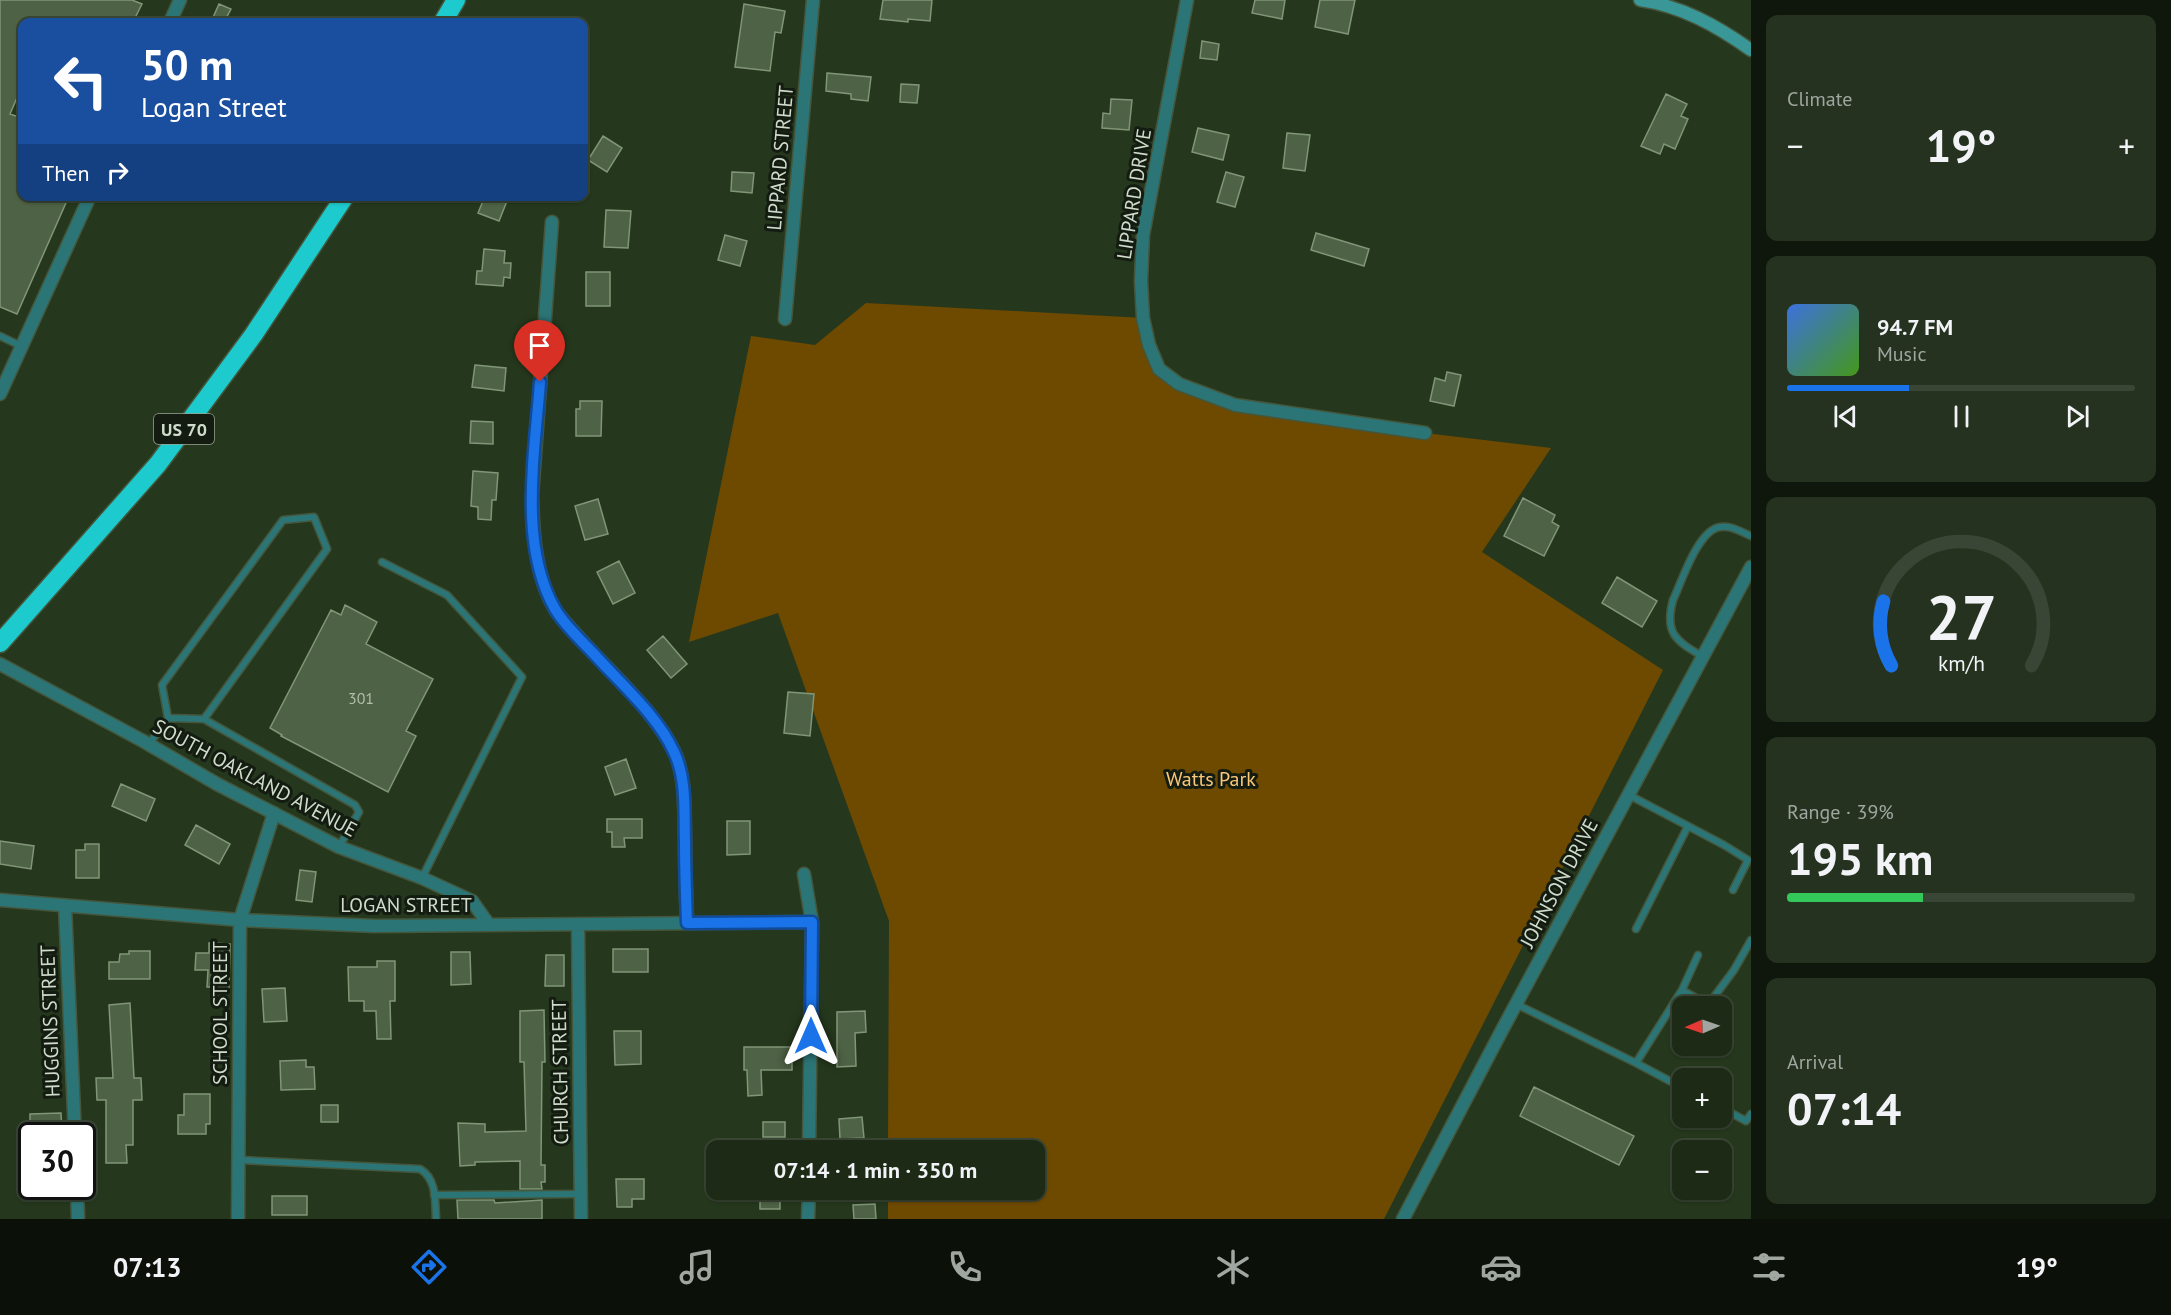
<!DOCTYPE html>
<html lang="en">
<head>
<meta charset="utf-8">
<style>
  body { margin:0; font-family:"PT Sans",sans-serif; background:#25321f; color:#f1f3f6; height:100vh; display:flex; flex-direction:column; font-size:22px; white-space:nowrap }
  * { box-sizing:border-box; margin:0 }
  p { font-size:20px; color:#a0a7a1 }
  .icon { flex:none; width:33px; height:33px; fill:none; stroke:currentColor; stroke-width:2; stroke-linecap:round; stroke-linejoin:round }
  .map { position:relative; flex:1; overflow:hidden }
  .side { display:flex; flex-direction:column; gap:15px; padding:15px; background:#0f170c; width:420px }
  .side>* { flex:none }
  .hud { position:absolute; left:18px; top:18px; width:570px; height:183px; border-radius:12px; box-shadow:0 2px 4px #0004,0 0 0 2px #3a4635; background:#1a4fa0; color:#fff; overflow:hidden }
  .needle { width:39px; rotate:268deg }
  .buttons { position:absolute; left:1672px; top:996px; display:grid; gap:12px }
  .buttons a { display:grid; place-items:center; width:60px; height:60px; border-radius:12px; background:#1c2a16; box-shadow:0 2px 4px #0004,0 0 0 2px #3a4635; font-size:30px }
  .speed { position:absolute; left:18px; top:1122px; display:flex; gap:12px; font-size:30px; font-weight:700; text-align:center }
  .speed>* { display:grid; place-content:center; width:78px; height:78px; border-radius:50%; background:#1c2a16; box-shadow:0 2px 4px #0004,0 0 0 2px #3a4635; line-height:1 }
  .speed .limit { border:3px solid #111; border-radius:9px; background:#fff; color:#111 }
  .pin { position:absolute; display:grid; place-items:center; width:51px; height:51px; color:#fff; margin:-62px -26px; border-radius:50% 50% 50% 0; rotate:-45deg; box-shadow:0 0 6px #0007 }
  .pin .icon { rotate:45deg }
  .me { position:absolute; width:66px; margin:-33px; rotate:0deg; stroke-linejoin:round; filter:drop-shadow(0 0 4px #0008) }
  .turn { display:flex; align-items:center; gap:21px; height:126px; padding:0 24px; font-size:27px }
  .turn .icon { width:78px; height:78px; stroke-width:2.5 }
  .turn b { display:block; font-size:42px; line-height:51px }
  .then { display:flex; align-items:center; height:57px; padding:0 24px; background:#0003; gap:12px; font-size:22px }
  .big { font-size:45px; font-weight:800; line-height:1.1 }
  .side .tile { flex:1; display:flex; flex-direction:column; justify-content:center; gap:9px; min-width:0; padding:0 21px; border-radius:12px; background:#25321f }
  .side .dial { align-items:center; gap:0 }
  .dial svg { height:156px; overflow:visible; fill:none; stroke:#3a4635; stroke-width:7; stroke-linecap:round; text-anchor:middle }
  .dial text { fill:#f1f3f6; stroke:none }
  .song { display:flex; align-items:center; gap:18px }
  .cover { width:72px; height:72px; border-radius:9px; background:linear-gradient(135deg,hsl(220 70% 55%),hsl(100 70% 35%)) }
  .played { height:6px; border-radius:3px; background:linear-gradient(90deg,#1a73e8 35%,#3a4635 35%) }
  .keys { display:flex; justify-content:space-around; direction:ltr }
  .heat { display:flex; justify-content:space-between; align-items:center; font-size:33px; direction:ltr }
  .charge { height:9px; border-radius:4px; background:linear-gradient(90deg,#34c759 39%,#3a4635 0) }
  .trip { position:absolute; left:706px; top:1140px; width:339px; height:60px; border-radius:12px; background:#1c2a16; box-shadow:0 2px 4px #0004,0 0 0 2px #3a4635; font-weight:800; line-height:60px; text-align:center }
  .tab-bar { display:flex; height:96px; justify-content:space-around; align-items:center; background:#0b1109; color:#a0a7a1 }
  .tab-bar .icon { width:42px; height:42px }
  .tab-bar .selected { color:#1a73e8 }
  .tab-bar b { font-size:27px; color:#f1f3f6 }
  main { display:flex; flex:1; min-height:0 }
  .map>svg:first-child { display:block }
</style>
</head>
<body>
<main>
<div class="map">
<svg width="1751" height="1219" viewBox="0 0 1751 1219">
  <rect width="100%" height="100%" fill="#25381d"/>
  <path fill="#6e4a01" d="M866,303L1143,318L1159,369L1200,393L1425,433L1551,448L1482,552L1663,670L1384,1219H888V1190H1035V1150H888L889,921L778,613L689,642L751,336L815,345Z"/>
  <path fill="#4e6245" stroke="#809677" stroke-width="1.5" d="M0,0H132L142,4L133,22H22V86L10,114L22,118V196H69L17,314L0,307Z
    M883,0H932L930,21L908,19V22L880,19Z
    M1255,0H1285L1282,19L1252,13Z
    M1320,0H1355L1348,34L1315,27Z
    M219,4L231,9L224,22H211Z
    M744,4L785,11L781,33L775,32L770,71L735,67Z
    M1202,41L1219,44L1217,60L1200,58Z
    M827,73L871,77L868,101L851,99V94L826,91Z
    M901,84L919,85L917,103L900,102Z
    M1666,94L1687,104L1681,116L1688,119L1675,149L1664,144L1660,154L1641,146Z
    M1111,99L1132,100L1129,130L1102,128L1103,113L1110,114Z
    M1198,128L1229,135L1223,160L1192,152Z
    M1287,133L1310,135L1305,171L1283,168Z
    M603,136L622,148L607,172L588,160Z
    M732,172L754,173L752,193L731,191Z
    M1226,172L1244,177L1235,207L1217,202Z
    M485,196H509L499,221L478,213Z
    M606,210L631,211L628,248L604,247Z
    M1316,233L1369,249L1364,266L1311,250Z
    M725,235L747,241L740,266L718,260Z
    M484,249L505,251L504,263H511L510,278L504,277L503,286L476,284L477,271H482Z
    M586,272H610V306H586Z
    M475,365L506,368L504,391L472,387Z
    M1447,372L1461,375L1454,406L1430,401L1435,378L1445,381Z
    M580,401H602L601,436H576V409H580Z
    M471,421L493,422V444L470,443Z
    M473,471L498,473L496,500H492L491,520L478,519V507L471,506Z
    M1523,498L1555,515L1552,522L1559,526L1544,556L1504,536Z
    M598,499L608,534L585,540L575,506Z
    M619,561L635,593L613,604L597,572Z
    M1617,577L1657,601L1642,627L1602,603Z
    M345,605L377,622L366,644L433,679L406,731L416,736L388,792L281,736L282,735L270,728L331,610L341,615Z
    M663,636L687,664L671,678L647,650Z
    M788,692L814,694L810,736L784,733Z
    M626,759L636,788L615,795L605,767Z
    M121,784L155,799L146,821L112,806Z
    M607,819H642V838H624L625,847H612V832H607Z
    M727,821H750V854L727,855Z
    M196,825L230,844L219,864L185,845Z
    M0,841L34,846L31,869L0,864Z
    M85,844H99V878H76V850H85Z
    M300,870L316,872L312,902L296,900Z
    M209,943L230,944L229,987H207L208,970H195L196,953H209Z
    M613,949H648V972H613Z
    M129,951H150V979H109V962H119L120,954H129Z
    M451,952H470L471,984L451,985Z
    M546,955H564V986H545Z
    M377,961H395V1001H390L391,1039H377L376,1011H364V1001H349L348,967H377Z
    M285,988L287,1021L264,1022L262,989Z
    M130,1003L134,1078H141L142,1100H133V1145H126L127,1163H106V1100H97L96,1078H113L109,1005Z
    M544,1010L545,1062H542L541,1165H545V1182H541L542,1189H520V1161L475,1162V1165L460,1166L458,1123L485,1124V1132L526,1131L524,1062H520V1011Z
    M865,1011L866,1032L855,1033L856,1066L837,1067V1012Z
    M614,1031H641V1064L615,1065Z
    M744,1047H792V1070H761L762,1095L748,1096L747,1070H744Z
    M306,1060V1067H314L315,1089L281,1090L280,1061Z
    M1534,1087L1634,1136L1619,1165L1520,1116Z
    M184,1094H210V1124H206V1134H178V1115H184Z
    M321,1105H338V1122H321Z
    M61,1113L62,1132L30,1134V1114Z
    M862,1117L864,1138L840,1139L839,1119Z
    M763,1122H785V1137H763Z
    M616,1179H644V1199H632V1207H617Z
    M760,1190H780V1209H760Z
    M272,1196H307V1215H272Z
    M457,1200H494L495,1203L542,1200V1219H458Z
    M875,1204L876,1219H854L853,1205Z"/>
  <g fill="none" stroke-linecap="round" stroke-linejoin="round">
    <defs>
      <path id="lane" d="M0,336L21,346
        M382,562L447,595L522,677L422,878
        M1702,656C1676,641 1664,633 1673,600C1682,581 1698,530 1720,527C1731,525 1741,532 1751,536
        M204,719L355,805L359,812L339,847
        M149,744L168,718L162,685L283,520L314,517L327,549L204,719L168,718
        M1629,795L1724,845L1748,860L1733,890
        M1636,929L1688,826
        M1682,990L1708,1005L1734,970L1751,940
        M1516,1004L1636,1063L1682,990L1698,955
        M1636,1063L1683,1088
        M1722,1108L1746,1121L1751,1114
        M239,1160L420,1169C437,1179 435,1201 436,1219
        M434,1195L580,1194"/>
      <path id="street" d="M1187,0L1143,235L1141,281L1143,318L1149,345L1159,369L1179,384L1235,405L1425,433
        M170,22L180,0
        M552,222L532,496C533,534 535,577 556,611C564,622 574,632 583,642C613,675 654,711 674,751C686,776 684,809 685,836C685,865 686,894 687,923
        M785,319L813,0
        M0,394L90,196
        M0,664L143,741L217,784L339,847L422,878L472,901L489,925
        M804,874L812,922L809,1150
        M0,900L240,920L375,926L812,922
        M65,906L75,1136
        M578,924L581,1219
        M77,1186L78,1219
        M238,1219L240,920L274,813
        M808,1219L809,1190
        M1403,1219L1501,1032L1751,567"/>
      <path id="secondary" d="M1640,0C1682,6 1717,26 1751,50"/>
      <path id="highway" d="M443,22L456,0
        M0,643L158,464L254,334L345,196"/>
    </defs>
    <use href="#lane" stroke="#44563c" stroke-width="9"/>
    <use href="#street" stroke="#44563c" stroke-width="15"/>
    <use href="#secondary" stroke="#44563c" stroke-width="15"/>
    <use href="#highway" stroke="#44563c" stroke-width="21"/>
    <use href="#lane" stroke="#2c7576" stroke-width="6"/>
    <use href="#street" stroke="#2c7576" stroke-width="12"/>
    <use href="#secondary" stroke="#3a9798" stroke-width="12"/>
    <use href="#highway" stroke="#1dcbce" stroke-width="18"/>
  </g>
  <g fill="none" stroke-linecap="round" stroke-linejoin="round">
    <defs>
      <path id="route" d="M540,382C535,453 518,544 555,609C565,626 581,640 594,654C620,683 658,716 674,752C687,779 684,813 685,842C685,869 686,896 687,923L812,922L811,1036"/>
    </defs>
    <use href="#route" stroke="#114b97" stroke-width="15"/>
    <use href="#route" stroke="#1a73e8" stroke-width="10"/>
  </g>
  <g text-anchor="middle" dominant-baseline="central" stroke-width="6" stroke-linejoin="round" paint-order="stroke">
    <g font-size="16" fill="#b0beaa">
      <text x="361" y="698">301</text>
    </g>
    <rect fill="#141c11" stroke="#98a293" stroke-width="1.5" x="154" y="414" width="60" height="30" rx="4.5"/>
    <g font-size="18" font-weight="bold" fill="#d0dccb">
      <text x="184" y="429">US 70</text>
    </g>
    <g font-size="20" fill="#d0dccb" stroke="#141c11">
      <text transform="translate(780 158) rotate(-85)">LIPPARD STREET</text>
      <text transform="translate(1134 194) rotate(-81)">LIPPARD DRIVE</text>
      <text transform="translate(255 778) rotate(28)">SOUTH OAKLAND AVENUE</text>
      <text transform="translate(1559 883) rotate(-62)">JOHNSON DRIVE</text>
      <text x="406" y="905">LOGAN STREET</text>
      <text transform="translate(220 1013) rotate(-90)">SCHOOL STREET</text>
      <text transform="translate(50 1021) rotate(-92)">HUGGINS STREET</text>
      <text transform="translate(560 1072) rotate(-91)">CHURCH STREET</text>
    </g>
    <g font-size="20" fill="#fbc778" stroke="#141c11">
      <text x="1211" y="779">Watts Park</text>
    </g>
  </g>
</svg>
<div class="buttons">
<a><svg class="needle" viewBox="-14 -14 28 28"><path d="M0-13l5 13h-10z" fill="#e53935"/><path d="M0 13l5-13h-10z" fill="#a0a7a1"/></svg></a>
<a>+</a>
<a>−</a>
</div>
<div class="speed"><div class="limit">30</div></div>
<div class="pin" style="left:540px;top:382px;background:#d93025"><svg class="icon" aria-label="arrive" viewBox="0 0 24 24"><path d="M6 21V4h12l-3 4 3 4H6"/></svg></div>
<svg class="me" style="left:811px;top:1036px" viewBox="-20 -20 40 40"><path d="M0-17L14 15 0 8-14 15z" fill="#1a73e8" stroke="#fff" stroke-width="4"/></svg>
<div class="trip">07:14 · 1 min · 350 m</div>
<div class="hud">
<div class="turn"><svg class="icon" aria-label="left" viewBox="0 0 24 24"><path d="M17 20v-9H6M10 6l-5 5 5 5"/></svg><div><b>50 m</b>Logan Street</div></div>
<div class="then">Then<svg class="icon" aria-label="right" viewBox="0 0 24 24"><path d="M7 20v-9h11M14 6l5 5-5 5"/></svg></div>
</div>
</div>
<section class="side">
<div class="tile"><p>Climate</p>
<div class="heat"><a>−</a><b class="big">19°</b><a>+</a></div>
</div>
<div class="tile">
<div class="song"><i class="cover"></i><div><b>94.7 FM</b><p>Music</p></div></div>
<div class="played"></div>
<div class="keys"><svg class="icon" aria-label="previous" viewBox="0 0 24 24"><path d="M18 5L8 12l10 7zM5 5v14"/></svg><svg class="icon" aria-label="pause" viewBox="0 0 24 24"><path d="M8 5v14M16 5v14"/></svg><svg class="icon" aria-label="next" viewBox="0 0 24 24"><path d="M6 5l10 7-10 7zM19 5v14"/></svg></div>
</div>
<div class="tile dial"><svg viewBox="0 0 100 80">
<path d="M14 69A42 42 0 1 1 86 69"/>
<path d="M14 69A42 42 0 0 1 10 36" stroke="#1a73e8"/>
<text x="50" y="56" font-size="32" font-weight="700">27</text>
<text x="50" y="72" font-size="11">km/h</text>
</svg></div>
<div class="tile"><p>Range · 39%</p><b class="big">195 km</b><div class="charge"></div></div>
<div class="tile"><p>Arrival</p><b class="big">07:14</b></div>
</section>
</main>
<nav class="tab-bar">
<b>07:13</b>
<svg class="icon selected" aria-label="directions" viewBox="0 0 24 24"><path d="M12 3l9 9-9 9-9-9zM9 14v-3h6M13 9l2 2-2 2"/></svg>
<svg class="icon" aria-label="music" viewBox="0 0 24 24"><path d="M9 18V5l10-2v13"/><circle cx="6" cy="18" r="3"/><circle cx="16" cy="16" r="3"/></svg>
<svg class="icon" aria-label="phone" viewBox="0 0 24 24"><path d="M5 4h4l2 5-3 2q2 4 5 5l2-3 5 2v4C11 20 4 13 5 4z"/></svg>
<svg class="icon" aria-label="climate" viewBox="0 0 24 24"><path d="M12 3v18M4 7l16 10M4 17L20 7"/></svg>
<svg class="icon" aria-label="car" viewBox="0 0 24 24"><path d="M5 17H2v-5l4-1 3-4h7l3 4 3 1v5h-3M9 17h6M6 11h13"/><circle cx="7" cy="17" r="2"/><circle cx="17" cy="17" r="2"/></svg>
<svg class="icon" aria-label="filters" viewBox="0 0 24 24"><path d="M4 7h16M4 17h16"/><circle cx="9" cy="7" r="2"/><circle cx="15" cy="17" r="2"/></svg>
<b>19°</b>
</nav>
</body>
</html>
